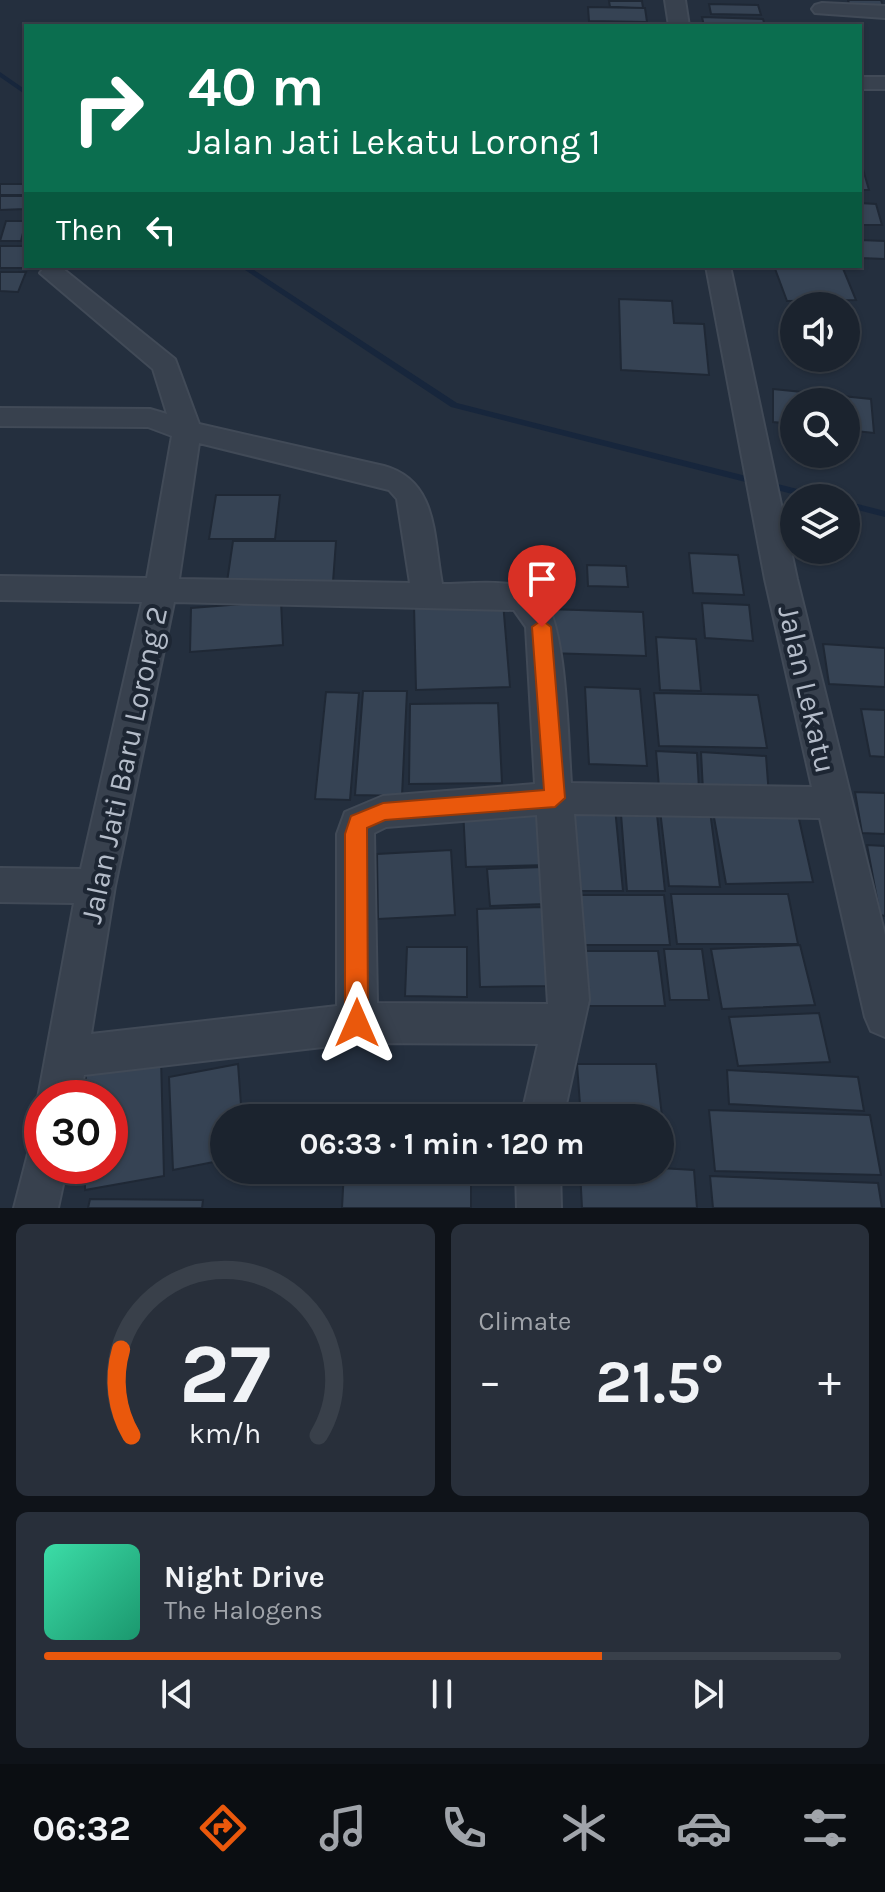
<!DOCTYPE html>
<html lang="en">
<head>
<meta charset="utf-8">
<style>
  body { margin:0; font-family:Karla,sans-serif; background:#282f3a; color:#f1f3f6; height:100vh; display:flex; flex-direction:column; font-size:30px; white-space:nowrap }
  * { box-sizing:border-box; margin:0 }
  p { font-size:26px; color:#a0a4aa }
  .icon { flex:none; width:44px; height:44px; fill:none; stroke:currentColor; stroke-width:2; stroke-linecap:round; stroke-linejoin:round }
  .map { position:relative; height:1208px; overflow:hidden }
  .details { display:flex; flex-direction:column; gap:16px; padding:16px; background:#0f1319; flex:1 }
  .details>* { flex:none }
  .banner { position:absolute; left:24px; top:24px; width:838px; height:244px; border-radius:0px; box-shadow:0 2px 6px #0004,0 0 0 2px #39404a; background:#0b6e4f; color:#fff; overflow:hidden }
  .tools { position:absolute; left:780px; top:292px; display:grid; gap:16px }
  .tools a { display:grid; place-items:center; width:80px; height:80px; border-radius:50%; background:#1b232e; box-shadow:0 2px 6px #0004,0 0 0 2px #39404a; font-size:40px }
  .speed { position:absolute; left:24px; top:1080px; display:flex; gap:16px; font-size:40px; font-weight:700; text-align:center }
  .speed>* { display:grid; place-content:center; width:104px; height:104px; border-radius:50%; background:#1b232e; box-shadow:0 2px 6px #0004,0 0 0 2px #39404a; line-height:1 }
  .speed .limit { border:12px solid #d22; background:#fff; color:#111 }
  .pin { position:absolute; display:grid; place-items:center; width:68px; height:68px; color:#fff; margin:-82px -34px; border-radius:50% 50% 50% 0; rotate:-45deg; box-shadow:0 0 8px #0007 }
  .pin .icon { rotate:45deg }
  .me { position:absolute; width:88px; margin:-44px; rotate:0deg; stroke-linejoin:round; filter:drop-shadow(0 0 6px #0008) }
  .turn { display:flex; align-items:center; gap:28px; height:168px; padding:0 32px; font-size:36px }
  .turn .icon { width:104px; height:104px; stroke-width:2.5 }
  .turn b { display:block; font-size:56px; line-height:68px }
  .then { display:flex; align-items:center; height:76px; padding:0 32px; background:#0003; gap:16px; font-size:30px }
  .big { font-size:60px; font-weight:700; line-height:1.1 }
  .details .card { flex:1; display:flex; flex-direction:column; justify-content:center; gap:12px; min-width:0; padding:0 28px; border-radius:12px; background:#282f3a }
  .details .dial { align-items:center; gap:0 }
  .dial svg { height:208px; overflow:visible; fill:none; stroke:#39404a; stroke-width:7; stroke-linecap:round; text-anchor:middle }
  .dial text { fill:#f1f3f6; stroke:none }
  .song { display:flex; align-items:center; gap:24px }
  .cover { width:96px; height:96px; border-radius:12px; background:linear-gradient(135deg,hsl(160 70% 55%),hsl(160 70% 35%)) }
  .played { height:8px; border-radius:4px; background:linear-gradient(90deg,#ea580c 70%,#39404a 70%) }
  .keys { display:flex; justify-content:space-around; direction:ltr }
  .heat { display:flex; justify-content:space-between; align-items:center; font-size:44px; direction:ltr }
  .details .tiles { flex:1; display:grid; gap:16px; grid-template-columns:1fr 1fr }
  .card:last-child { grid-column:span 2 }
  .trip { position:absolute; left:210px; top:1104px; width:464px; height:80px; border-radius:40px; background:#1b232e; box-shadow:0 2px 6px #0004,0 0 0 2px #39404a; font-weight:700; line-height:80px; text-align:center }
  .tabs { display:flex; height:128px; justify-content:space-around; align-items:center; background:#0b0e12; color:#a0a4aa }
  .tabs .icon { width:56px; height:56px }
  .tabs .selected { color:#ea580c }
  .tabs b { font-size:36px; color:#f1f3f6 }
  .map>svg:first-child { display:block }
</style>
</head>
<body>
<div class="map">
<svg width="885" height="1208" viewBox="0 0 885 1208">
  <rect width="100%" height="100%" fill="#242f3e"/>
  <g fill="none" stroke-linecap="round" stroke-linejoin="round">
    <path fill="#17263c" fill-rule="evenodd" d="M0,72L26,90V95L0,77Z
      M239,266H248L457,403L821,495L826,498H808L451,407Z
      M846,501L885,511V517L846,507Z"/>
  </g>
  <path fill="#364354" stroke="#1f2835" stroke-width="2" d="M848,0H881L884,9L850,7Z
    M609,1H642L643,8L610,7Z
    M709,4L758,5L761,15L711,14Z
    M588,7L645,8L647,22L589,21Z
    M702,17L763,19L765,26H704Z
    M860,159L869,190H860Z
    M0,184H26V195H0Z
    M0,196H26L25,209L0,210Z
    M860,203L876,204L882,225H860Z
    M6,221H26L21,241H0Z
    M860,240L885,241V259L860,258Z
    M0,246H26L28,268H0Z
    M774,266H842L856,300L787,301Z
    M0,272H26L18,292L0,291Z
    M619,299L672,301L674,323L704,324L709,375L621,370Z
    M773,389L871,399L874,433L846,430V402H794V424L773,422Z
    M216,495H280L275,539H209Z
    M233,541H336L333,582H227Z
    M689,553L738,555L744,595L693,593Z
    M587,565L626,566L628,587L588,586Z
    M281,601L283,645L190,652L191,608Z
    M503,602L510,687L416,690L414,605Z
    M702,603L749,605L753,641L705,638Z
    M546,609L643,612L646,656L547,653Z
    M656,637L696,639L701,691L660,690Z
    M823,644L885,648V687L829,684Z
    M585,687L640,689L647,766L589,764Z
    M363,691H407L402,796L355,795Z
    M326,692L359,693L350,800L315,799Z
    M654,693L758,695L767,748L659,746Z
    M498,703L502,783L409,784L410,704Z
    M861,709L885,710V757L870,756Z
    M656,751L697,753L699,789L659,787Z
    M701,752L766,756L769,796L703,791Z
    M855,792L885,793V834L862,833Z
    M544,807L549,865L466,867L463,809Z
    M568,808H615L623,891H574Z
    M660,810L710,811L720,887L669,886Z
    M797,810L813,882L726,884L713,812Z
    M621,814L657,815L665,891H627Z
    M867,845L885,846V916L880,915Z
    M451,850L455,915L378,919L377,854Z
    M543,867L547,904L490,906L487,869Z
    M671,894H788L798,944H677Z
    M574,895H664L670,945H578Z
    M543,907L549,986L480,987L477,909Z
    M800,945L815,1005L722,1009L711,949Z
    M407,947H467V997L405,996Z
    M664,949H702L709,1000H670Z
    M581,951H658L665,1006H585Z
    M819,1013L830,1062L738,1066L729,1017Z
    M161,1058L164,1176L85,1190V1166H110V1098H85L86,1070Z
    M238,1064L242,1118H224V1160L173,1170L169,1077Z
    M577,1064H656L663,1125L660,1118H581Z
    M727,1070L858,1077L864,1111L729,1104Z
    M709,1110L870,1115L881,1175L715,1171Z
    M660,1168L694,1170L697,1208H582L580,1170Z
    M344,1170H471V1208H342Z
    M710,1176L878,1183L882,1208H713Z
    M90,1199L203,1200L202,1208H88Z"/>
  <g fill="none" stroke-linecap="round" stroke-linejoin="round">
    <defs>
      <path id="street" d="M665,0H685L689,26H669Z
        M822,3L885,6V18L815,13L812,9L815,5Z
        M860,77H885V89H860Z
        M55,266L62,268L175,359L199,424L384,466C438,481 433,536 442,584C470,584 516,577 540,595C567,616 568,746 571,783L812,787L765,579L706,266H730L797,579L885,935V1037L871,1031L865,1017L820,818L574,814L589,1000L563,1118H521L538,1044L357,1043L84,1075L80,1098H42V1108L38,1098L74,903L0,902V868L81,869L142,602L0,600V576L147,578L172,436L148,427L0,426V408L150,409L167,414L153,369L40,273L44,268ZM199,443L389,490L397,499L410,583L179,579ZM174,602L514,610L526,627L535,784L383,796L345,812L337,834V1006L91,1034L115,886ZM537,815L548,1004L377,1003L374,833L386,827Z
        M42,1145V1166H67L58,1208H14L29,1150Z
        M516,1170H560L561,1208H517Z"/>
    </defs>
    <use href="#street" stroke="#414a57" stroke-width="4"/>
    <use href="#street" fill="#38414e" fill-rule="evenodd"/>
  </g>
  <path fill="#ea580c" stroke="#983908" stroke-width="2" d="M542,620L551,627L565,798L555,807L385,820L367,828L368,1023L365,1031L357,1034L348,1031L345,1023V834L351,816L383,803L544,790L532,627Z"/>
  <g text-anchor="middle" dominant-baseline="central" stroke-width="8" stroke-linejoin="round" paint-order="stroke">
    <g font-size="30" fill="#b4bcc9" stroke="#1d2633">
      <text transform="translate(807 689) rotate(77)">Jalan Lekatu</text>
      <text transform="translate(124 765) rotate(-78)">Jalan Jati Baru Lorong 2</text>
    </g>
  </g>
</svg>
<div class="tools">
<a><svg class="icon" aria-label="sound" viewBox="0 0 24 24"><path d="M4 9h4l5-4v14l-5-4H4zM17 9q2 3 0 6"/></svg></a>
<a><svg class="icon" aria-label="search" viewBox="0 0 24 24"><circle cx="10" cy="10" r="6"/><path d="M15 15l6 6"/></svg></a>
<a><svg class="icon" aria-label="layers" viewBox="0 0 24 24"><path d="M12 4l9 5-9 5-9-5zM3 14l9 5 9-5"/></svg></a>
</div>
<div class="speed"><div class="limit">30</div></div>
<div class="pin" style="left:542px;top:627px;background:#d93025"><svg class="icon" aria-label="arrive" viewBox="0 0 24 24"><path d="M6 21V4h12l-3 4 3 4H6"/></svg></div>
<svg class="me" style="left:357px;top:1023px" viewBox="-20 -20 40 40"><path d="M0-17L14 15 0 8-14 15z" fill="#ea580c" stroke="#fff" stroke-width="4"/></svg>
<div class="trip">06:33 · 1 min · 120 m</div>
<div class="banner">
<div class="turn"><svg class="icon" aria-label="right" viewBox="0 0 24 24"><path d="M7 20v-9h11M14 6l5 5-5 5"/></svg><div><b>40 m</b>Jalan Jati Lekatu Lorong 1</div></div>
<div class="then">Then<svg class="icon" aria-label="left" viewBox="0 0 24 24"><path d="M17 20v-9H6M10 6l-5 5 5 5"/></svg></div>
</div>
</div>
<section class="details">
<div class="tiles">
<div class="card dial"><svg viewBox="0 0 100 80">
<path d="M14 69A42 42 0 1 1 86 69"/>
<path d="M14 69A42 42 0 0 1 10 36" stroke="#ea580c"/>
<text x="50" y="56" font-size="32" font-weight="700">27</text>
<text x="50" y="72" font-size="11">km/h</text>
</svg></div>
<div class="card"><p>Climate</p>
<div class="heat"><a>−</a><b class="big">21.5°</b><a>+</a></div>
</div>
<div class="card">
<div class="song"><i class="cover"></i><div><b>Night Drive</b><p>The Halogens</p></div></div>
<div class="played"></div>
<div class="keys"><svg class="icon" aria-label="previous" viewBox="0 0 24 24"><path d="M18 5L8 12l10 7zM5 5v14"/></svg><svg class="icon" aria-label="pause" viewBox="0 0 24 24"><path d="M8 5v14M16 5v14"/></svg><svg class="icon" aria-label="next" viewBox="0 0 24 24"><path d="M6 5l10 7-10 7zM19 5v14"/></svg></div>
</div>
</div>
</section>
<nav class="tabs">
<b>06:32</b>
<svg class="icon selected" aria-label="directions" viewBox="0 0 24 24"><path d="M12 3l9 9-9 9-9-9zM9 14v-3h6M13 9l2 2-2 2"/></svg>
<svg class="icon" aria-label="music" viewBox="0 0 24 24"><path d="M9 18V5l10-2v13"/><circle cx="6" cy="18" r="3"/><circle cx="16" cy="16" r="3"/></svg>
<svg class="icon" aria-label="phone" viewBox="0 0 24 24"><path d="M5 4h4l2 5-3 2q2 4 5 5l2-3 5 2v4C11 20 4 13 5 4z"/></svg>
<svg class="icon" aria-label="climate" viewBox="0 0 24 24"><path d="M12 3v18M4 7l16 10M4 17L20 7"/></svg>
<svg class="icon" aria-label="car" viewBox="0 0 24 24"><path d="M5 17H2v-5l4-1 3-4h7l3 4 3 1v5h-3M9 17h6M6 11h13"/><circle cx="7" cy="17" r="2"/><circle cx="17" cy="17" r="2"/></svg>
<svg class="icon" aria-label="filters" viewBox="0 0 24 24"><path d="M4 7h16M4 17h16"/><circle cx="9" cy="7" r="2"/><circle cx="15" cy="17" r="2"/></svg>
</nav>
</body>
</html>
